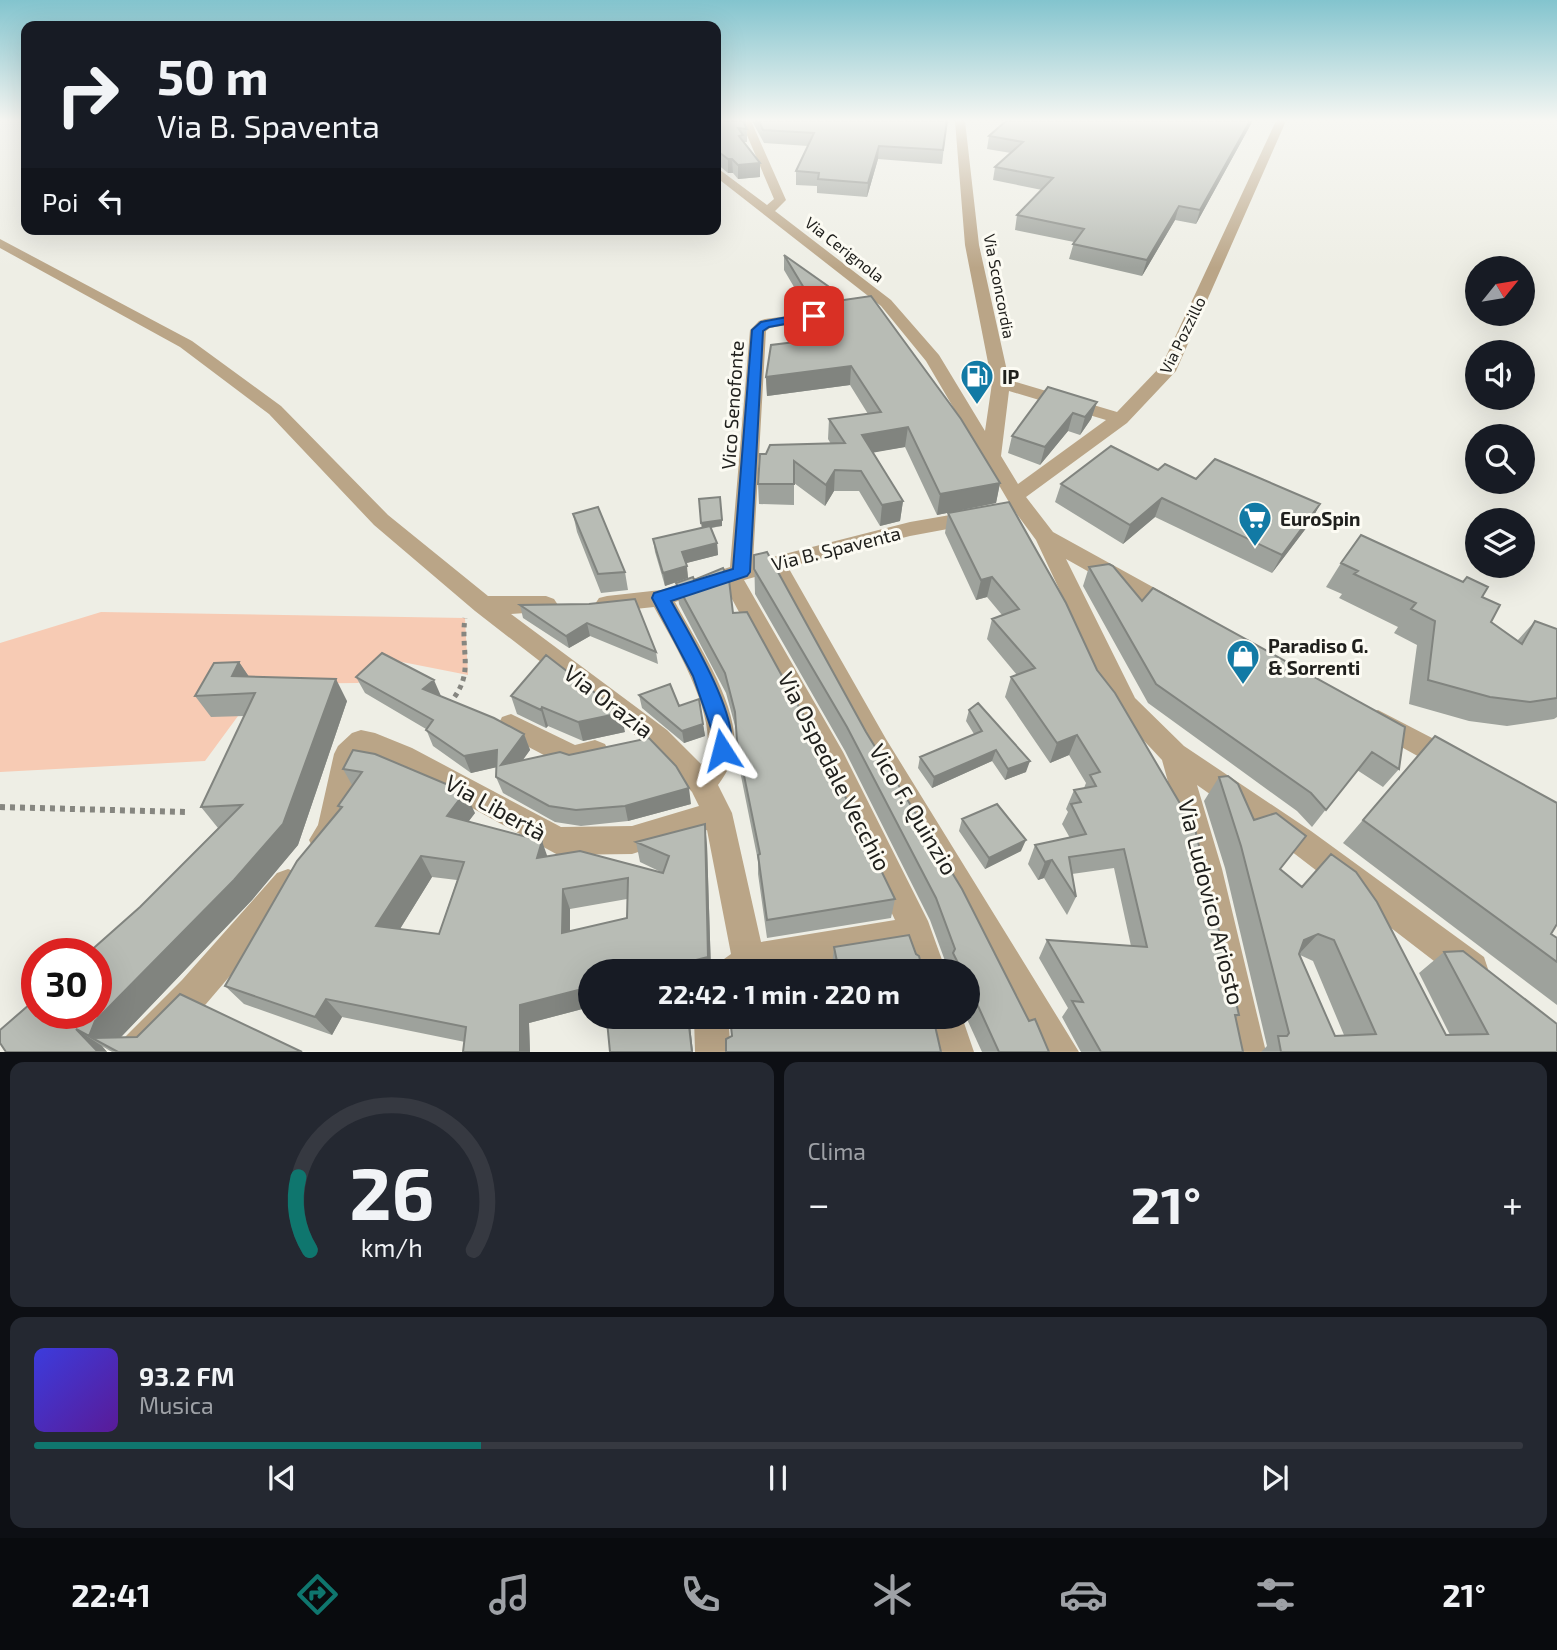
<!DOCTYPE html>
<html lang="it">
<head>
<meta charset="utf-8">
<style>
  body { margin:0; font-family:"Exo 2",sans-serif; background:#242831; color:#f1f3f6; height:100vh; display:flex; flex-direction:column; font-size:26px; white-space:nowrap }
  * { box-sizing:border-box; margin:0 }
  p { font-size:23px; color:#9ea1a6 }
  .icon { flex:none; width:38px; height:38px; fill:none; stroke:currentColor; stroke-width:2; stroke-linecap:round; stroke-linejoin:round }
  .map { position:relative; height:1052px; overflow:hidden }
  .details { display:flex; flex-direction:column; gap:10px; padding:10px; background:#0d0f14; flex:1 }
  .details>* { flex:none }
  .banner { position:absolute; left:21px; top:21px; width:700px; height:214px; border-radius:14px; box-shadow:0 7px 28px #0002; background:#171b24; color:#f1f3f6; overflow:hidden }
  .needle { width:46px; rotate:60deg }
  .controls { position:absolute; left:1465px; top:256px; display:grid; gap:14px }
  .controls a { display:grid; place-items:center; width:70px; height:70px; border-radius:50%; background:#171b24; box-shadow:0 7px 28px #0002; font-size:35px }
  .speed { position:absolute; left:21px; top:938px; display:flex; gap:14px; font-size:35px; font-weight:700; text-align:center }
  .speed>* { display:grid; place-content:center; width:91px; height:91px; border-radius:50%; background:#171b24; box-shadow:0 7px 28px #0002; line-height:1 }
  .speed .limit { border:10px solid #d22; background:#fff; color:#111 }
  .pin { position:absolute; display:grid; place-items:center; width:60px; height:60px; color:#fff; margin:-30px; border-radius:14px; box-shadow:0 4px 10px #0006 }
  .me { position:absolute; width:77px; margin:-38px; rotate:351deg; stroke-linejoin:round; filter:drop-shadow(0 0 5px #0008) }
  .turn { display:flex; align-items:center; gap:24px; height:147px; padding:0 21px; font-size:32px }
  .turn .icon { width:91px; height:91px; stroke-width:2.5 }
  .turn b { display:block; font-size:49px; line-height:60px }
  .then { display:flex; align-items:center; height:66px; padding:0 21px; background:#0003; gap:14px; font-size:26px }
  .big { font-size:52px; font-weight:700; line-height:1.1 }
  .details .card { flex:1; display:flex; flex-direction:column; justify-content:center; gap:10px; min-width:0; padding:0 24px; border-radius:14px; background:#242831 }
  .details .dial { align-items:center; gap:0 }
  .dial svg { height:182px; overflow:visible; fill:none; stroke:#363941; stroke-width:7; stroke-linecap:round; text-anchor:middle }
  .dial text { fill:#f1f3f6; stroke:none }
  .song { display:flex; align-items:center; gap:21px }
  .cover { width:84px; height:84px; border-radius:10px; background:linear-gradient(135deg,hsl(240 70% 55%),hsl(270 70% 35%)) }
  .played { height:7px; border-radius:4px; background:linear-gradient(90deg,#0f766e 30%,#363941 30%) }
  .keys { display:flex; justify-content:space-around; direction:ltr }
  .heat { display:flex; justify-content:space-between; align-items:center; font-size:38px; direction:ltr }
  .details .tiles { flex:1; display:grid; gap:10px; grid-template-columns:1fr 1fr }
  .card:last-child { grid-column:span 2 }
  .trip { position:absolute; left:578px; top:959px; width:402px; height:70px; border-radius:35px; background:#171b24; box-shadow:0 7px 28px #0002; font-weight:700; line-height:70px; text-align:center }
  .menu { display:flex; height:112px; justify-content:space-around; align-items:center; background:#090b0e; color:#9ea1a6 }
  .menu .icon { width:49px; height:49px }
  .menu .on { color:#0f766e }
  .menu b { font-size:32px; color:#f1f3f6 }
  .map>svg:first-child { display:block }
</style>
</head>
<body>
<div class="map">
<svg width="1557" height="1052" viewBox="0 0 1557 1052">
  <rect width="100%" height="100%" fill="#eeeee5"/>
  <path fill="#f7cbb4" d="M101,612L465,618L468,675L392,660L358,683L254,684L238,716L205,761L0,772V643Z"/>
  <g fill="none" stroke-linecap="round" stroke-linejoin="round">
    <path stroke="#868680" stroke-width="5" stroke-dasharray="4.5 4.5" stroke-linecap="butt" d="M449,704C476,673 460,654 465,618"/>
    <path stroke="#868680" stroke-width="6" stroke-dasharray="5 5" stroke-linecap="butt" d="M0,807L185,812"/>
    <path fill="#baa587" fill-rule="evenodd" d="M741,121H751L786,200L775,211L891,300L939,355L985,431L992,383L965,245L955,121H965L979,245L1009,380L1117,412L1162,365L1276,121H1286L1176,371L1127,423L1026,497L1053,532L1180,602L1184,608L1180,614L1172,617L1164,614L1066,559L1135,698L1184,746L1311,831L1484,957L1488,969L1484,981L1472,985L1460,981L1291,851L1197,785L1222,869L1266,1052H1231L1192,869L1162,760L1117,712L1036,540L1013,509L926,361L881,306L716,177V169L720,170L767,205L774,199ZM1009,391L1106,420L1018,484L1001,456Z
      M0,239L192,341L281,406L388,515L488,596H546L554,599L558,605L554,611L511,614L667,730L701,764C727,729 672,640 654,607L607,612L599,610L595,604L599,598L607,596L661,590L730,567L750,330L759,321L765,319L848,308L851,311L848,314L770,328L766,331L753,562L910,522L973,511L980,513L983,518L980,523L910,536L788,567L886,739L1079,1052H1042L866,755L769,573L744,580L843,752L928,921L946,971H914L907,950L779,971H720L724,959L731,954L707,830L632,854L558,855L392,764L366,754L360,759L341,841L334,850L324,854L314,850L309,840L318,825L334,754L338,746L352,733L361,730L375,733L412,748L561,827L632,826L699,806L692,792L649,746L475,611L374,525L269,414L180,347L0,248ZM725,586L823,768L895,920L761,942L732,813L718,785C725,775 733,763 734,751C740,705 696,642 675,602Z
      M1378,710L1461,753L1465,761L1461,769L1451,773L1441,769L1369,729L1365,721L1369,713Z
      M511,714L575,745L595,740L605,744L609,752L605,760C591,765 577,770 563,765L502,733L498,725L502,717Z
      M288,869L299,873L303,884L299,895L206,1004L159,1052H117L122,1040L182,980L277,873Z
      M694,1017H728L731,1052H695Z
      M928,1017H962L974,1052H939Z"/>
  </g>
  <path fill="#9ea29c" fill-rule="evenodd" d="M716,121L747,129V142H744L760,163V177L738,179L733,173H728L716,163Z
    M752,121H947L942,164L878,159L867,197L817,193V186L796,185V171L808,146L764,143Z
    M1251,124L1196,224L1175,220L1142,276L1069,259L1074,242L1015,230L1017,215L1042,190L993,180L995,167L1011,153L987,149L989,136Z
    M784,255L831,302L1000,483L996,503L937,515L905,447L873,452L903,501L900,521L880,526L859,491H834L825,506L794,483V505L759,504L758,484L766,454L831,444L828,439L829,419L868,414L850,385L767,396L766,377L825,338L815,323L816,308L807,309L784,270Z
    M1097,402L1091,419L1080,435L1068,431L1040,465L1008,453L1012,436Z
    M1158,470L1196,479L1320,504L1310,523L1272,573L1155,517L1123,544L1055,502L1061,484Z
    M1009,502L1239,1015L1236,1018L1243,1052H1081L1062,1017L1068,1008L1039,958L1047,940L1131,946L1114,868L1072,874L1076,897L1067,915L1044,878L1038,880L1028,864L1035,845L1070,838L1062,824L1068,812L1066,809L1074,790L1084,788L1086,783L1069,755L1050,763L1005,697L1011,677L1017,675L987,639L992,619L1002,615L987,597L976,600L945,533L948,513Z
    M573,514L625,572L628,590L601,593L577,532Z
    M722,526L711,528L717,543L718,555L686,563L688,578L665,586L655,552L653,539L701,528Z
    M754,555L866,732L1029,1021L1049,1052H982L966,1017H968V971H947L948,969L930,920L845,751L755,594Z
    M1341,563L1482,597L1491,622L1517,641L1535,621L1557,629V717L1554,719L1507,726L1469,721L1409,704L1417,645L1394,633L1398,627L1339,598L1342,594L1326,587Z
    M1089,567L1142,601L1399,769L1383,787L1357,770L1312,827L1297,811L1148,703L1083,586Z
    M694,580L733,613L895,899L891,918L767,938L758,874V861L738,761L737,733L726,693L679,604L676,583Z
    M589,604L656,652L658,664L590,636L569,648L523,618L520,605Z
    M239,662L249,677L347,701L298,845L252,900L121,1037L302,1052H112L102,1046L107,1052H6L140,907L218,828L201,807L244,716L211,717L195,696Z
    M356,677L441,696L524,734L530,750L523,760L691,804L628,821L581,826L555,822L503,793L496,777V767L471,773L433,746L426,729L365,693Z
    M639,695L679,706L703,724L705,736L684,743L642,708Z
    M511,696L625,732L583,741L548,726L546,728L517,714Z
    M969,710L1026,772L1005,780L992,761L932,788L918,768L920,757L974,734L966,721Z
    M1435,736L1551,934L1557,938V1005L1343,843Z
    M353,750L475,813L469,821L547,856L663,873L640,862L636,842L707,845L711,971H590V1007L529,1023L530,1052H463L465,1042L342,1017L332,1035L244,1004L225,986L340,809L338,806L352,785L343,769ZM432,877L457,880L439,934L400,929ZM627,899V918L570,931V909Z
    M1219,777L1254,820L1280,869L1446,1035H1450L1419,973L1444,952L1557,1052H1261L1267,1046L1225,868L1204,801ZM1300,955L1313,961L1344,1035L1335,1036Z
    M962,819L1021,851L985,869L959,831Z
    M834,947L923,971H834L832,965Z"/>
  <path fill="#81847f" d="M1250,121H1252L1251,124L1196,224L1200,210Z
    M879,146L878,159L867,197L868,183Z
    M728,159H732L733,173H728Z
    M760,163V177L738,179V165Z
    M1179,206L1175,220L1142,276L1147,260Z
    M832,289L831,305L816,304V308L807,309V293Z
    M851,366L850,385L767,396L766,377Z
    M1097,402L1091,419L1080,435L1085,417Z
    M1073,413L1068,431L1040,465L1045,447Z
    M908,427L905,447L860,455L862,435Z
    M835,470L834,491L825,506L826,485Z
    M1000,483L996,503L937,515L940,494Z
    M1162,498L1155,517L1123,544L1130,525Z
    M903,501L900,521L880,526L882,505Z
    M1320,504L1310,523L1272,573L1282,555Z
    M722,520V526L702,529L701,523Z
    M717,543L718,555L683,564L682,552Z
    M687,566L688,578L665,586L663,573Z
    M992,577L987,597L976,600L981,580Z
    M587,623L590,636L569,648L566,636Z
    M239,662L254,684L232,676Z
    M336,679L347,701L298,845L252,900L120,1038H92L112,1052L89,1036L95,1021Z
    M434,680L441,696L423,689Z
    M542,707L548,726L546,728L541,710Z
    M621,713L625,732L583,741L578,722Z
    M703,724L705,736L684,743L682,731Z
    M524,734L530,750L507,781L502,766L471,773L464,756Z
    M1077,735L1069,755L1050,763L1057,743Z
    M996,750L992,761L932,788L934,777Z
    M1030,761L1026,772L1005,780L1008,769Z
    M689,788L691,804L628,821L625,806Z
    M465,792L475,813L457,836L447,816Z
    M705,824L707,845L711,971H652Z
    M1026,840L1021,851L985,869L989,858Z
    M542,841L549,861L537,858Z
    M421,856L432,877L390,945L376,926Z
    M1052,860L1044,878L1038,880L1045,862Z
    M563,889L570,909V952L562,933Z
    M1318,934L1298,955L1304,940Z
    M590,987V1007L529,1023L530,1052H520V1005Z
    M326,999L342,1017L332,1035L315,1017Z
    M688,1017H689L693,1052H692Z
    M76,1029L102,1046L107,1052H98Z"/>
  <path fill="#b8bcb5" stroke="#81847f" stroke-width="2" fill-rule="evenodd" d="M716,121H743L747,129L738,128L743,135L739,136L760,163L738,165L732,159H728L716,150Z
    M759,121H947L943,150L879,146L868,183L818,179L819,173L796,171L814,133L763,130Z
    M1006,121H1250L1200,210L1179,206L1147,260L1073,244L1084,229L1017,215L1053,178L995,167L1023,142L989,136Z
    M784,255L832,289L807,293Z
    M871,296L961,419L1000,483L940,494L908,427L862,435L903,501L882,505L861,471L835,470L826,485L794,461V484H758L760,454H766L770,445L845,443L829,419L881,412L851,366L766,377L771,345L837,337L816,304Z
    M1048,387L1097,402L1085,417L1073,413L1045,447L1012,436Z
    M1111,446L1158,470L1165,464L1196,479L1215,459L1320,504L1282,555L1162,498L1130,525L1061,484Z
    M720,497L722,520L701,523L699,499Z
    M1009,502L1066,603L1097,670L1115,693L1195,829L1239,1015H1235L1243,1052H1101L1072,1001L1083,1002L1047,940L1147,947L1124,849L1069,857L1076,897L1052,860L1045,862L1035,845L1086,834L1071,804L1081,802L1074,790L1096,786L1090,775L1100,772L1077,735L1057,743L1011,677L1035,668L992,619L1019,609L992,577L981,580L948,513Z
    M598,507L625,572L598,574L573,514Z
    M710,526L717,543L682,552L687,566L663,573L653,539Z
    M1361,535L1463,582L1467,577L1488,587L1482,597L1500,605L1491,622L1522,644L1535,621L1557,629V698L1530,702L1490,697L1428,680L1435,621L1411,609L1416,603L1354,574L1358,571L1341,563Z
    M767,552L866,732L962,889L1029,1021L1035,1019L1049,1052H999L968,984V971H962L953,953L955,949L936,898L847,727L754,569V555Z
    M1109,564L1113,566L1142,601L1153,588L1405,727L1399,769L1372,752L1326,810L1311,793L1156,684L1089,567Z
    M723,568L729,580L733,613L747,612L822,749L895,899L767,920L758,855L760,854L737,741L735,712L725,673L676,583L693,577L694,580Z
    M635,599L656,652L587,623L566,636L520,605L589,604Z
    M382,653L434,680L423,689L494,718L524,734L501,765L560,752L569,755L649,738L676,766L689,788L625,806L576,810L549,806L496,777L497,750L464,756L426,730L433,720L356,677Z
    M546,655L621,713L578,722L542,707L541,710L511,696Z
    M239,662L232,676L336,679L283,824L234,880L95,1021L89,1036L76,1029L98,1052H6L0,1043V1030L37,998V1013H96V954H87L140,907L242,805L201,807L255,693L195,696L214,663Z
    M670,684L679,706L699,699L703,724L682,731L639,695Z
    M978,703L1030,761L1008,769L996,750L934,777L920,757L982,731L969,710Z
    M1435,736L1557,803V924L1551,934L1557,938V962L1363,820Z
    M353,750L375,754L465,792L447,816L542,841L537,858L580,851L663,873L669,856L636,842L705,824L708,957L652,971H590V987L520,1005V1052H463L466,1027L326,999L315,1017L225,986L297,861L342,807L338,806L362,772L343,769ZM421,856L464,862L439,934L376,926ZM628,878L627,918L562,933L563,889Z
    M1228,776L1238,784L1254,820L1276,813L1306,836L1280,869L1302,887L1331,854L1356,872L1377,902L1446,1035L1488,1034L1444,952L1463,951L1557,1024V1052H1281L1278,1036H1287L1289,1033L1241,846L1219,777ZM1318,934L1334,940L1376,1034L1335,1036L1299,954L1304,940Z
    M997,804L1026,840L989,858L962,819Z
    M909,935L916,954L919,956L923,971H839L834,947Z
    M180,994L302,1052H118L92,1038L137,1037Z
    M619,1017H688L692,1052H610L607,1021Z
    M730,1017H933L941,1052H726V1039L732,1036Z"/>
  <linearGradient id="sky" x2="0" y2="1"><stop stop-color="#83c4ce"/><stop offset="0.45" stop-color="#f7f7f3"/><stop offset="1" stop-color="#f7f7f3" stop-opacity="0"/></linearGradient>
  <rect width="1557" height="268" fill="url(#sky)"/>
  <path fill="#1a73e8" stroke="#114b97" stroke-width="2" d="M814,312L818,313V318L769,327L763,331L750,572L747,576L671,601C688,632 745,724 729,756L722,759L714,756L711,750L712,731L693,676L652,598L654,593L733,569L752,330L761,322Z"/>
  <defs>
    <symbol id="fuel-pin" viewBox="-11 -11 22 30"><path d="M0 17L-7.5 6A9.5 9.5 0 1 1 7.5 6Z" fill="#127aa5" stroke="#fcfbf3"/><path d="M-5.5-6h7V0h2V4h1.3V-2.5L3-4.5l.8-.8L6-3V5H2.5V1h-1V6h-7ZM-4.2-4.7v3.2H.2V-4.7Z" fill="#fff"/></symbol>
    <symbol id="supermarket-pin" viewBox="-11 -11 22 30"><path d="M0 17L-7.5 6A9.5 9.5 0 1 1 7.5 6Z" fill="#127aa5" stroke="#fcfbf3"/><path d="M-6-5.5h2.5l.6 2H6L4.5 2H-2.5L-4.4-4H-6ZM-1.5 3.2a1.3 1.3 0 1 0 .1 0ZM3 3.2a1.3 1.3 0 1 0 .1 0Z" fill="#fff"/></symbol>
    <symbol id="shop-pin" viewBox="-11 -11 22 30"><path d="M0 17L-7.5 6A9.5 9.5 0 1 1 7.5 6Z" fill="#127aa5" stroke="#fcfbf3"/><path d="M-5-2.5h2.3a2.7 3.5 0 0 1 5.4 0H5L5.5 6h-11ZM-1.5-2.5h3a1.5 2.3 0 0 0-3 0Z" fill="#fff"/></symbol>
  </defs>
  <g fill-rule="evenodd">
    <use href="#fuel-pin" x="958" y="357" width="38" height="52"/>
    <use href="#supermarket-pin" x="1236" y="499" width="38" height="52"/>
    <use href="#shop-pin" x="1224" y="637" width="38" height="52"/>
  </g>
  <g text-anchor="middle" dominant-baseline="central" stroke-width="6" stroke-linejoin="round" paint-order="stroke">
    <g font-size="16" fill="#20201d" stroke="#fcfbf3">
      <text transform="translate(845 249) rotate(38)">Via Cerignola</text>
      <text transform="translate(1000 286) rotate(79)">Via Sconcordia</text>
      <text transform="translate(1182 335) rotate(-64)">Via Pozzillo</text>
    </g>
    <g font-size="19" font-weight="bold" fill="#20201d" stroke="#fcfbf3" text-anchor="start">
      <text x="1002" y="376">IP</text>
      <text x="1280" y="518">EuroSpin</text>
      <text x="1268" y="645">Paradiso G.<tspan x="1268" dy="22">&amp; Sorrenti</tspan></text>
    </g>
    <g font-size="19" fill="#20201d" stroke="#fcfbf3">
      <text transform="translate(732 405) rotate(-86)">Vico Senofonte</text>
      <text transform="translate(836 548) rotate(-14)">Via B. Spaventa</text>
    </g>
    <g font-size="23" fill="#20201d" stroke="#fcfbf3">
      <text transform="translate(609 701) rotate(37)">Via Orazia</text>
      <text transform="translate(835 771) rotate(63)">Via Ospedale Vecchio</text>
      <text transform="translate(496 807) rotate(29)">Via Libertà</text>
      <text transform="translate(914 809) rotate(59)">Vico F. Quinzio</text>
      <text transform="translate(1212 902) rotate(76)">Via Ludovico Ariosto</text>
    </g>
  </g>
</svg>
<div class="controls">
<a><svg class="needle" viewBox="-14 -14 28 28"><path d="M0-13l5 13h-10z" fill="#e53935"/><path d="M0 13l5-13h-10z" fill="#9ea1a6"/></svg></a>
<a><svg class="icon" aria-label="sound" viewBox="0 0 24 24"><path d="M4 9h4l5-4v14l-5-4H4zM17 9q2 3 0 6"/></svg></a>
<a><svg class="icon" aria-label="search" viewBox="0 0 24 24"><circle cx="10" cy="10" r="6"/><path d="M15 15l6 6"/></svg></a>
<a><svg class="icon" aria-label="layers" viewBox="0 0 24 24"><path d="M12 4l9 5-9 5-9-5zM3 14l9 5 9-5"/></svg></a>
</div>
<div class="speed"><div class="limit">30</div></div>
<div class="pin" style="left:814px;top:316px;background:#d93025"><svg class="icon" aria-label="arrive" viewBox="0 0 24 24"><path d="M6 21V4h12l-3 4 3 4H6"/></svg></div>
<svg class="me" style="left:722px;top:750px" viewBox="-20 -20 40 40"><path d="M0-17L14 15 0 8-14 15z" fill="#1a73e8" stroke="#fff" stroke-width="4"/></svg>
<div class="trip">22:42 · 1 min · 220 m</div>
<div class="banner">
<div class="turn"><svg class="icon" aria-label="right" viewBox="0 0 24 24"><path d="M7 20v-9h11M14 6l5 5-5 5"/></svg><div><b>50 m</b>Via B. Spaventa</div></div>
<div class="then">Poi<svg class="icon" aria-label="left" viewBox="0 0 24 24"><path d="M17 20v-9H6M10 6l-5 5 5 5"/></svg></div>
</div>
</div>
<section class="details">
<div class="tiles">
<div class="card dial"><svg viewBox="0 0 100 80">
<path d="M14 69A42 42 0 1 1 86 69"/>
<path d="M14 69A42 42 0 0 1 9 37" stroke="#0f766e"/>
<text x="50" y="56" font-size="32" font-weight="700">26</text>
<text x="50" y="72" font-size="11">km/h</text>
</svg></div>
<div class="card"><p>Clima</p>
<div class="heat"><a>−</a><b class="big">21°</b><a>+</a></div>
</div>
<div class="card">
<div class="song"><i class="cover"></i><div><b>93.2 FM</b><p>Musica</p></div></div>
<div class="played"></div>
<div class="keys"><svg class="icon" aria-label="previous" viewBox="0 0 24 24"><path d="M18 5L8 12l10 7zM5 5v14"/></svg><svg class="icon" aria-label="pause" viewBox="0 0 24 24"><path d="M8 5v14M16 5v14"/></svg><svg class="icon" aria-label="next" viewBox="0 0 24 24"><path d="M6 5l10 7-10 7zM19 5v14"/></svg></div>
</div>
</div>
</section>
<nav class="menu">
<b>22:41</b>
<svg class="icon on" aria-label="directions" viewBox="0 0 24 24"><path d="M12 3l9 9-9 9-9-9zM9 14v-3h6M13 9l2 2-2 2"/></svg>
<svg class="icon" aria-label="music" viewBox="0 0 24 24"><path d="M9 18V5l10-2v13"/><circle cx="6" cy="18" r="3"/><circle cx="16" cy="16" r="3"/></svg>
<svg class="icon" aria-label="phone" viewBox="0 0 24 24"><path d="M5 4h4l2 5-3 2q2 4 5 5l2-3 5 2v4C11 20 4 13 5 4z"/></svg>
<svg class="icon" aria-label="climate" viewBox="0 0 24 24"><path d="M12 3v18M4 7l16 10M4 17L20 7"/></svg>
<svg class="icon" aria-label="car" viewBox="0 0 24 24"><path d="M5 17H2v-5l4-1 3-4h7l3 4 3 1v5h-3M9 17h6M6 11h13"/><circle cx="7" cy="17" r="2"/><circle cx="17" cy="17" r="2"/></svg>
<svg class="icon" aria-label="filters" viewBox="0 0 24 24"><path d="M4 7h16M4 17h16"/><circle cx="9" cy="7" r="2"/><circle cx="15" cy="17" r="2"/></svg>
<b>21°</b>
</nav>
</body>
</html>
